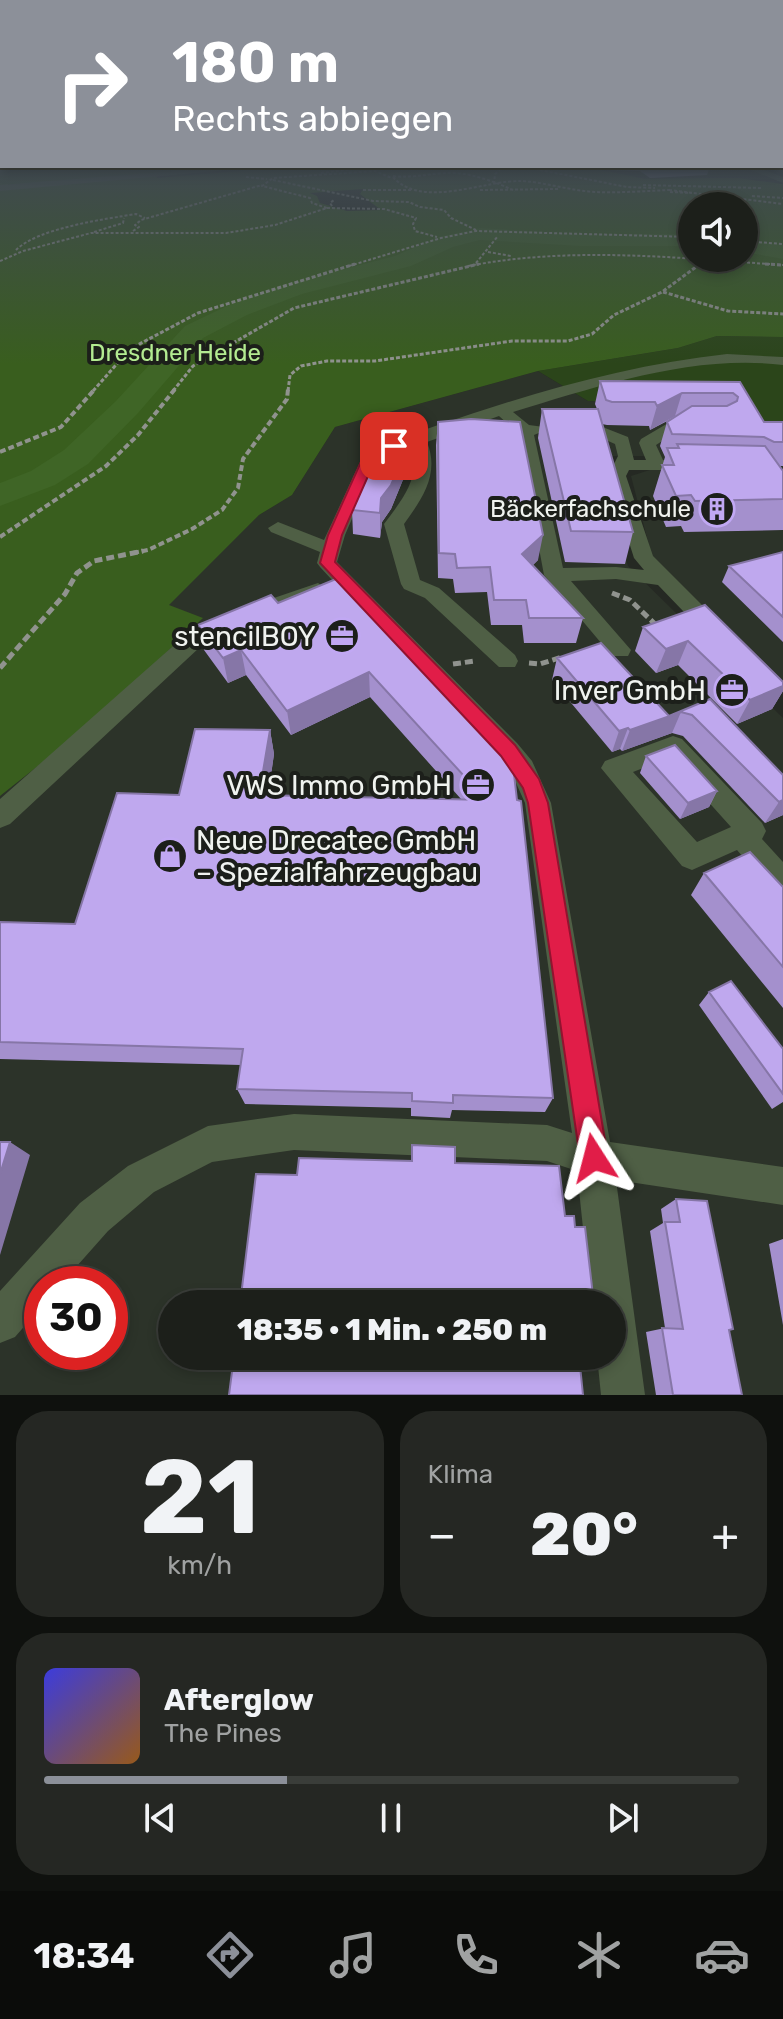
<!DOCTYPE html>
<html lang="de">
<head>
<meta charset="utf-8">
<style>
  body { margin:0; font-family:Rubik,sans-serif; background:#252723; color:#f1f3f6; height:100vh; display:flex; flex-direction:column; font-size:30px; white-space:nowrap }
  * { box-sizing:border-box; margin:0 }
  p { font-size:26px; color:#a0a2a2 }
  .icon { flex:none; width:44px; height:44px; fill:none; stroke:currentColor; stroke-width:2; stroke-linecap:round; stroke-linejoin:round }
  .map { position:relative; height:1395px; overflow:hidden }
  .sheet { display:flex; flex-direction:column; gap:16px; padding:16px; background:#0f110e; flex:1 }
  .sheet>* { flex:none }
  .guide { position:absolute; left:0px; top:0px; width:784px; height:168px; box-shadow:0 4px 12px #0003,0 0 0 2px #3a3d39; background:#8c9099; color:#fff; overflow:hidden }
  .tools { position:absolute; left:678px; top:192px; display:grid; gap:16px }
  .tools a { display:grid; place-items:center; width:80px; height:80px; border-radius:50%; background:#1c1f1a; box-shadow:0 4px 12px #0003,0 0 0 2px #3a3d39; font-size:40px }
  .speed { position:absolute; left:24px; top:1266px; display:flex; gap:16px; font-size:40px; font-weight:700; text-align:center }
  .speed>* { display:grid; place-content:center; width:104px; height:104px; border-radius:50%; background:#1c1f1a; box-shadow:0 4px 12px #0003,0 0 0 2px #3a3d39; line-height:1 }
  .speed .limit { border:12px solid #d22; background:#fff; color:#111 }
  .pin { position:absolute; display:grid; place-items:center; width:68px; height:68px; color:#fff; margin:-34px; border-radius:16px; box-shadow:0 4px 12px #0006 }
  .me { position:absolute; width:88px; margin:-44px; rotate:351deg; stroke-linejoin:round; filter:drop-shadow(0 0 6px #0008) }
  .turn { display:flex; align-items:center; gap:28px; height:168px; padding:0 40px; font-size:36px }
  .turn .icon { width:104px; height:104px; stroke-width:2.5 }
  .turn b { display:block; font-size:56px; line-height:68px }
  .big { font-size:60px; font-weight:800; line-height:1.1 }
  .sheet .tile { flex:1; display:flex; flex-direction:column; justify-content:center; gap:12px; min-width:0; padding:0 28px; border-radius:32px; background:#252723 }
  .sheet .dial { align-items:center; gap:0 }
  .dial b { font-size:104px; line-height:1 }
  .song { display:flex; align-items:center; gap:24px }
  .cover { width:96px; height:96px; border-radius:12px; background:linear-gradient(135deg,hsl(240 70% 55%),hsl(30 70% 35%)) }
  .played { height:8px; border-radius:4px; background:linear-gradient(90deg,#8c9099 35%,#3a3d39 35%) }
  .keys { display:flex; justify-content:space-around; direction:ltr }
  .heat { display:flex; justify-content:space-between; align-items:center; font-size:44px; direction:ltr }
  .sheet .tiles { flex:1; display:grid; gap:16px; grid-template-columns:1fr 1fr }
  .tile:last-child { grid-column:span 2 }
  .trip { position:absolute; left:158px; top:1290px; width:468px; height:80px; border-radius:40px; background:#1c1f1a; box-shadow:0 4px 12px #0003,0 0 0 2px #3a3d39; font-weight:800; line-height:80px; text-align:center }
  .tab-bar { display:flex; height:128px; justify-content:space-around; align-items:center; background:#0b0c0a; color:#a0a2a2 }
  .tab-bar .icon { width:56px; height:56px }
  .tab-bar .current { color:#8c9099 }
  .tab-bar b { font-size:36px; color:#f1f3f6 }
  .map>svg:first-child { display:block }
</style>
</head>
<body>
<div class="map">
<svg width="783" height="1395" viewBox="0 0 783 1395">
  <rect width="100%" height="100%" fill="#252923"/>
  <path fill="#2c3329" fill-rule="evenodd" d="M538,371L588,401L644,402L643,389L726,381L776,435H783V688L652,557L631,476L656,468L647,456H598L628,566L783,718V1395H0V796L86,728L168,605L259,515L292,495L335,427ZM42,1284H110V1352H42ZM172,1304H612V1356H172Z"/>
  <path fill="#2b451a" d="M717,336L783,337V435H776L726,381L643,389L645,402L588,401L538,371L678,348Z"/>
  <path fill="#395e1e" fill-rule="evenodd" d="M0,169H207L158,173L157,178L241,171L236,169H597L645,179L737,178L783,184V337L717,336L678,348L538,371L335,427L292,495L259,515L169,605L203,618L86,728L0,796ZM363,189L360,194L381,210L347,211L320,203L317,196L310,193ZM692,206H744V258H692Z"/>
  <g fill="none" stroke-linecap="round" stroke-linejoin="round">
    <path fill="#3f6526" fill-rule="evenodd" d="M480,228L580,234H692V246H580L480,240L453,247L411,266L302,294L247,315L203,338L138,413L88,464L55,485L0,506V483L31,471L64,450L116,401L185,326L229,305L286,284L395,256L438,237Z
      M744,240L783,245V259L744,252Z"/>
    <path stroke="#90938e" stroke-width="2" stroke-dasharray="3 2" stroke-linecap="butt" d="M535,169L627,187L655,188
      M321,173L352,169
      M393,176C412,178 427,174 445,173C467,171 496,182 515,191
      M246,177L267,179
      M393,177C422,210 487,179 523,181C548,183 572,191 596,192C620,193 646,191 670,190
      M273,180L373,201L409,202L420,207L444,210L451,218L476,230
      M494,184L495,174L501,169
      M643,185L761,188
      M363,190H413
      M480,190L558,189
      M669,190L783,204
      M670,192L692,193
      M752,196L783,198
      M332,206L330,203L334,200
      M327,208L384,209L416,218L413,224L415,231L437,237
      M133,231L139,227L135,225L141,220L262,185
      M94,232L123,223L124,218
      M744,241L783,244
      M16,250C38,228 105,219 136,214L145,218
      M488,252L511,256
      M0,261L23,251L91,233H226L275,225L327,208L312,203L310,198L262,186L273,178L375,171L392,178
      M476,263L498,236
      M349,266L441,238L476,231L692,237
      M468,266C573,246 677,258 783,265
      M698,266L707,259"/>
    <path stroke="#90938e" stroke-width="3" stroke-dasharray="4 2" stroke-linecap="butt" d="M765,264L783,265
      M663,292L728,311L783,314
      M93,391L130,349L198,313L355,264
      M173,391L193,366L294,308L479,264
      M288,391L290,375L301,366L327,361H375L512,341H568L592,334L614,315L662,292L700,264"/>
    <path stroke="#90938e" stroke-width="4" stroke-dasharray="6 3" stroke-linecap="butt" d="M0,452L61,427L95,389
      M0,537L106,466L138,435L175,389
      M133,553L148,550L192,529L222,510L238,488L243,459L287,399L288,389"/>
    <path stroke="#90938e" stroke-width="5" stroke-dasharray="8 4" stroke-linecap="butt" d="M612,593L630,600L658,627
      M529,663L540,664L562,657
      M453,664L475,661
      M0,668L65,594L77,573L94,561L143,551"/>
    <path fill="#4f5f45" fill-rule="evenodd" d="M201,169H237L0,191V185Z
      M749,169H762L783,177V183Z
      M727,354L783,357V365C693,354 599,386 513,412L529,425L544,427L546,430L534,435L563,568L616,567L644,570L634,558L608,476L618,456L615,444L597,436L569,434L567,431L569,428L600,426L628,437L634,460H646L639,443L641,439L675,419H697V425L684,427L656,445L663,460L701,462L704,466L701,470H629L626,476L653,556L725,628L728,633L725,638H709L658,585L616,579L571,581L631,650L628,656H612L544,575L518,436L488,439L480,434L488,429L511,427L499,416L427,442C440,474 422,499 404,524L420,580L439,588L515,655L518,661L515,667H499L425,598L404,589L401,584L384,524C402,500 421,478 412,446L378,458L345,535L337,562L517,743L532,761L551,803L610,1142L783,1167V1205L616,1180L645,1395H601L597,1356H612V1304H591L577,1171L547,1161L294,1150L212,1162L154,1192L108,1231L61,1284H42V1306L15,1337L0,1343V1291L80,1203L128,1166L208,1126L294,1114L547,1125L572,1133L525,803L512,774L320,567L317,563L320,552L271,532L268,528L278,522L324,540L365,451C481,409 604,367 727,354Z
      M318,583L328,590L325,595L214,634L10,824L0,828V799L198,624Z
      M673,736L682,739L762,823L766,831L762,839L783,862V896L773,892L737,850L692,870L682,866L601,768L605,761ZM669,758L731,827L697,842L633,772Z"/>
  </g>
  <path fill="#a490cd" d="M602,169H709L707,175L650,178L640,171L604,170Z
    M600,381L740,382L764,422H783V466H780L783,471V530L684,532L681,526L666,527L653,496L665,457L660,446L667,422L677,416L650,430L649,426L607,425L602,424L633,532L625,564L565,562L538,438L542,409H597L595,404Z
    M438,422L538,560L533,565L583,618L576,643H524L522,625H491L487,592L455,593L453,579L438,578L436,445Z
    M408,446L407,470L391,509L382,522L380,538L353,534L352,510Z
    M783,552V642L722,582L729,566Z
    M278,603L512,757L553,1098L545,1112L452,1110L450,1118L411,1116V1108L245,1104L237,1089L241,1065L0,1059V922L75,924L179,795L270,730L274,754L268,795L461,799L370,697L291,735L246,675L228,683L204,650L198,625Z
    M705,605L783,682V691L772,709L737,724L678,665L656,673L635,651L643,627Z
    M557,658L669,716L710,699L783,775V815L765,823L683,736L672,733L622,751L620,749L612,752L552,680Z
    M646,756L717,791L709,807L680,819L640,773Z
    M704,873L783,887V1008L691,895Z
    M709,992L783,1049V1102L772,1109L699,1005Z
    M676,1199L729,1330L742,1395H656L646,1332L665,1328L650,1231L663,1223L661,1209Z
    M783,1239V1325L769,1244Z"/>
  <path fill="#8676a7" d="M682,393L675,416L650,430L657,406Z
    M408,446L407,470L391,509L382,522L380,538V513L381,498Z
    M543,535L538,560L518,579L522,554Z
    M688,641L678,665L656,673L666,649Z
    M241,650L246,675L228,683L223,658Z
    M369,672L370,697L291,735L287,711Z
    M783,686V691L772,709L737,724L750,700Z
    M681,712L672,733L622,751L630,730Z
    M628,728L620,749L612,752L619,731Z
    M270,730L274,754L265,818L259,795Z
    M717,791L709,807L680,819L688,803Z
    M783,800V815L765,823L779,802Z
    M10,1142L30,1155L0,1255V1174Z"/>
  <path fill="#bfa8ee" stroke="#8676a7" stroke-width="2" d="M600,381L740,382L764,422H783V442H774L764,437L672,434L667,422L692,406H727L737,401L738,397L733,393H682L657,406L655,402H612L606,400Z
    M542,409H598L633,532L571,531Z
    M471,419L520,422L543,535L522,554L583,618H529L526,600H494L490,567L457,568L455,554L439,553L438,422Z
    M383,443L408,446L391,485L381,498L380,513L352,510Z
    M677,444L765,446L783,471V499L695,501L691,495L676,496L662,465H674L667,448H679Z
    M783,552V617L729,566Z
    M336,579L512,757L517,800L521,801L553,1098L453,1095V1103L412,1101V1093L237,1089L243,1049L0,1042V922L75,924L117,793L179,795L195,729L270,730L259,795L486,800L369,672L287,711L241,650L223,658L198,625L271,595L278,603Z
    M705,605L783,682V686L750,700L688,641L666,649L643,627Z
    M601,643L669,716L710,699L783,775V800L779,802L692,715L681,712L630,730L628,728L619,731L557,658Z
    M675,745L717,791L688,803L646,756Z
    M750,852L783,887V967L704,873Z
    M731,981L783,1049V1094L709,992Z
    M0,1142H10L0,1174Z
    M412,1145L455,1147V1163L559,1166L565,1216H574L575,1227H585L594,1304H240L256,1174L297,1175L299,1158L412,1161Z
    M676,1199L707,1201L733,1329L729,1330L742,1395H673L662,1328L683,1329L665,1222H680Z
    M234,1356H579L583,1395H229Z"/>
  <linearGradient id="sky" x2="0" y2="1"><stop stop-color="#141713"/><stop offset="0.46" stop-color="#404950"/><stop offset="1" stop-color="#404950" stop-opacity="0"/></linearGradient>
  <rect width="783" height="364" fill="url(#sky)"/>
  <path fill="#e11d48" stroke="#92132f" stroke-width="2" d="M394,443L400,446L399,449L376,458L342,535L335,562L515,745L539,779L548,803L608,1158L604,1168L594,1172L584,1168L580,1158L528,803L523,788L501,756L320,563L328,535L364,455Z"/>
  <defs>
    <symbol id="building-ring" viewBox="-11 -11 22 22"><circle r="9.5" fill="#1c1f1a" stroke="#c1a8f3" stroke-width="1.5"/><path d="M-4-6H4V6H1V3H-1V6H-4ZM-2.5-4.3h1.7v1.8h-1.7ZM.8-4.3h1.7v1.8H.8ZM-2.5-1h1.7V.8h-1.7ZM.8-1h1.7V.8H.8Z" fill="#c1a8f3"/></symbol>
    <symbol id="office-ring" viewBox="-11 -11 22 22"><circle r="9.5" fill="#1c1f1a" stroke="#c1a8f3" stroke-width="1.5"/><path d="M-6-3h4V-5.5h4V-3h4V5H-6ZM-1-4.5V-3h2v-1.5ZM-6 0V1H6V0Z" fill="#c1a8f3"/></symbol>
    <symbol id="shop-ring" viewBox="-11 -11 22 22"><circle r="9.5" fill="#1c1f1a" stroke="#c1a8f3" stroke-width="1.5"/><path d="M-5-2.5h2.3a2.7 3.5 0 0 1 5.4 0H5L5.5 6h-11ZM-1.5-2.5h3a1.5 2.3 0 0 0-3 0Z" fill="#c1a8f3"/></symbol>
  </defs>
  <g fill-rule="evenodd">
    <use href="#building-ring" x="697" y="489" width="40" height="40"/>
    <use href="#office-ring" x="322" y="616" width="40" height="40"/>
    <use href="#office-ring" x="712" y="670" width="40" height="40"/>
    <use href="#office-ring" x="458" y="765" width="40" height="40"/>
    <use href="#shop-ring" x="150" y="836" width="40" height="40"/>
  </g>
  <g text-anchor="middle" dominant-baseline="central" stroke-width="8" stroke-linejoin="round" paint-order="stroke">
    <g font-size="24" fill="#b3eb91" stroke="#1c1f1a">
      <text x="175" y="353">Dresdner Heide</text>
    </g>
    <g font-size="24" fill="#f0f3ef" stroke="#1c1f1a" text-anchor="end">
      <text x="691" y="509">Bäckerfachschule</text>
    </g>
    <g font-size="28" fill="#f0f3ef" stroke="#1c1f1a" text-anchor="end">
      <text x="316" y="636">stencilBOY</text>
      <text x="706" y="690">Inver GmbH</text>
      <text x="452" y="785">VWS Immo GmbH</text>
      <text x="196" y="840" text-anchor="start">Neue Drecatec GmbH<tspan x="196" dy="32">– Spezialfahrzeugbau</tspan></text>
    </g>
  </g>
</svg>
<div class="tools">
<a><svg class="icon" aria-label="sound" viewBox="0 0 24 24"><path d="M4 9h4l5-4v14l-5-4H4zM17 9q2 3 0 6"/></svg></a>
</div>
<div class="speed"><div class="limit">30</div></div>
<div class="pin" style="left:394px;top:446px;background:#d93025"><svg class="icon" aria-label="arrive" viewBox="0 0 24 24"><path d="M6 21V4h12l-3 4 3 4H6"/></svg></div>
<svg class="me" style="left:594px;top:1158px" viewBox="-20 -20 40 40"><path d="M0-17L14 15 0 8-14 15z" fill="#e11d48" stroke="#fff" stroke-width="4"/></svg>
<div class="trip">18:35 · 1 Min. · 250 m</div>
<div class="guide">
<div class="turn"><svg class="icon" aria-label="right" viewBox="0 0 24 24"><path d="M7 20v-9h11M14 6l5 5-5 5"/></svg><div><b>180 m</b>Rechts abbiegen</div></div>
</div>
</div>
<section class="sheet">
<div class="tiles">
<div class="tile dial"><b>21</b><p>km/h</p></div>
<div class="tile"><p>Klima</p>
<div class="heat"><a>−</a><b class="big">20°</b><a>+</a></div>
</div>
<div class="tile">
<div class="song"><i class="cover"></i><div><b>Afterglow</b><p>The Pines</p></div></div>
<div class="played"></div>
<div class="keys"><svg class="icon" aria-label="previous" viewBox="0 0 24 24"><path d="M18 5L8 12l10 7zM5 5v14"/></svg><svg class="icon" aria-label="pause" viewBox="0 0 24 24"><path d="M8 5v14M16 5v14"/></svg><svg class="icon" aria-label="next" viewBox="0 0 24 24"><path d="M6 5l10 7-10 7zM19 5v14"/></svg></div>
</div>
</div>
</section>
<nav class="tab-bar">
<b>18:34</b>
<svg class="icon current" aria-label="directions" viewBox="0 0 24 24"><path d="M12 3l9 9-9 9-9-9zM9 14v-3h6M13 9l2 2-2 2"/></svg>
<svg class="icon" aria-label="music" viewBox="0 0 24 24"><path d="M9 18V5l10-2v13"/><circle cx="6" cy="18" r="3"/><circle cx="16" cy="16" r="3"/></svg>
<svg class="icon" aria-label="phone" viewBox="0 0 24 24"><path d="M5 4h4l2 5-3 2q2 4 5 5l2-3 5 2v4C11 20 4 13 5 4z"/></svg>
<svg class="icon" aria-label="climate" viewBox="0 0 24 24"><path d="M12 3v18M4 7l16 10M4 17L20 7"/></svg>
<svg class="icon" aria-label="car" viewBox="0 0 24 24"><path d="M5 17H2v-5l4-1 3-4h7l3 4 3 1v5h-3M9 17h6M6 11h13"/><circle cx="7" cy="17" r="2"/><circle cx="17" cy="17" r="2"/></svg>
</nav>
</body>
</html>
